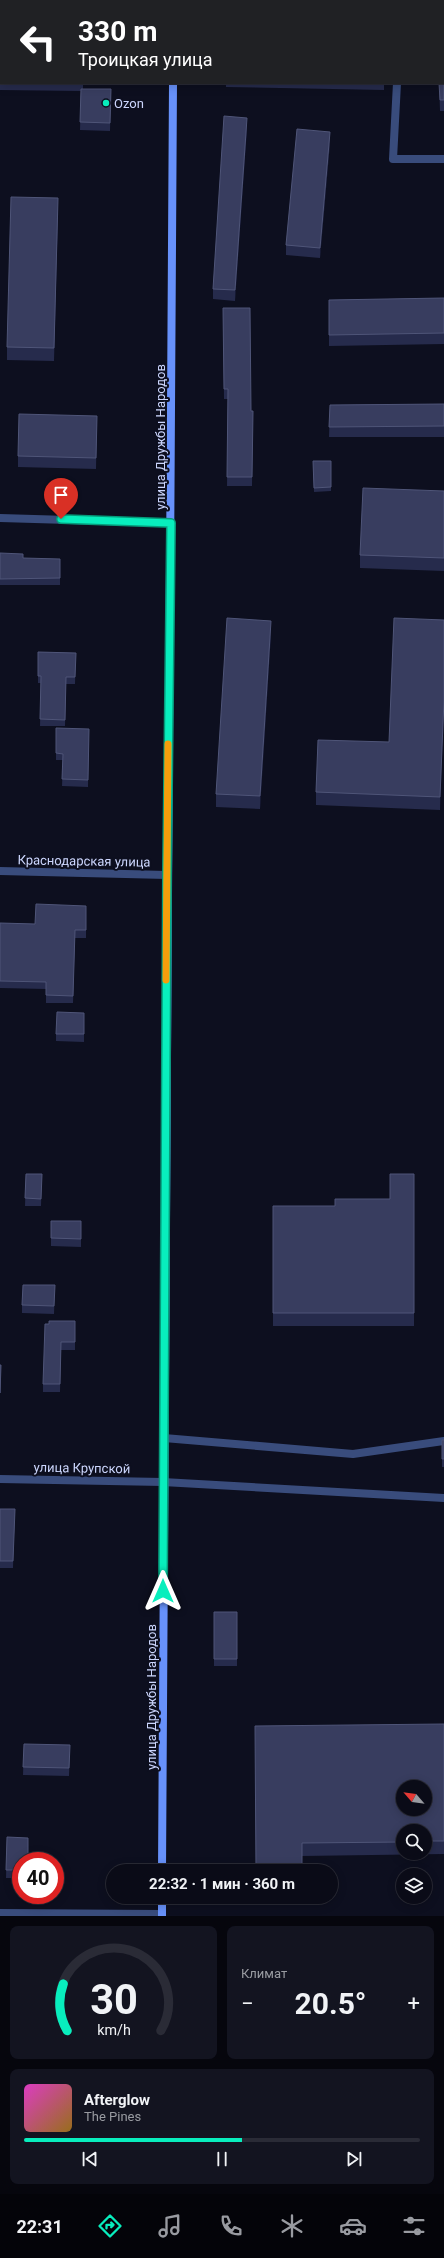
<!DOCTYPE html>
<html lang="ru">
<head>
<meta charset="utf-8">
<style>
  body { margin:0; font-family:Roboto,sans-serif; background:#131420; color:#f1f3f6; height:100vh; display:flex; flex-direction:column; font-size:15px; white-space:nowrap }
  * { box-sizing:border-box; margin:0 }
  p { font-size:13px; color:#999ba1 }
  .icon { flex:none; width:22px; height:22px; fill:none; stroke:currentColor; stroke-width:2; stroke-linecap:round; stroke-linejoin:round }
  .map { position:relative; height:1916px; overflow:hidden }
  .drawer { display:flex; flex-direction:column; gap:10px; padding:10px; background:#06060d; flex:1 }
  .drawer>* { flex:none }
  .top-card { position:absolute; left:0px; top:0px; width:444px; height:84px; box-shadow:0 2px 10px #0003,0 0 0 1px #2a2b36; background:#202124; color:#fff; overflow:hidden }
  .needle { width:26px; rotate:298deg }
  .fabs { position:absolute; left:396px; top:1780px; display:grid; gap:8px }
  .fabs a { display:grid; place-items:center; width:36px; height:36px; border-radius:50%; background:#0a0b17; box-shadow:0 2px 10px #0003,0 0 0 1px #2a2b36; font-size:20px }
  .speed { position:absolute; left:12px; top:1852px; display:flex; gap:8px; font-size:20px; font-weight:700; text-align:center }
  .speed>* { display:grid; place-content:center; width:52px; height:52px; border-radius:50%; background:#0a0b17; box-shadow:0 2px 10px #0003,0 0 0 1px #2a2b36; line-height:1 }
  .speed .limit { border:6px solid #d22; background:#fff; color:#111 }
  .pin { position:absolute; display:grid; place-items:center; width:34px; height:34px; color:#fff; margin:-41px -17px; border-radius:50% 50% 50% 0; rotate:-45deg; box-shadow:0 0 4px #0007 }
  .pin .icon { rotate:45deg }
  .me { position:absolute; width:44px; margin:-22px; rotate:0deg; stroke-linejoin:round; filter:drop-shadow(0 0 3px #0008) }
  .turn { display:flex; align-items:center; gap:14px; height:84px; padding:0 12px; font-size:18px }
  .turn .icon { width:52px; height:52px; stroke-width:2.5 }
  .turn b { display:block; font-size:28px; line-height:34px }
  .big { font-size:30px; font-weight:700; line-height:1.1 }
  .drawer .card { flex:1; display:flex; flex-direction:column; justify-content:center; gap:6px; min-width:0; padding:0 14px; border-radius:8px; background:#131420 }
  .drawer .dial { align-items:center; gap:0 }
  .dial svg { height:104px; overflow:visible; fill:none; stroke:#2a2b36; stroke-width:7; stroke-linecap:round; text-anchor:middle }
  .dial text { fill:#f1f3f6; stroke:none }
  .song { display:flex; align-items:center; gap:12px }
  .cover { width:48px; height:48px; border-radius:6px; background:linear-gradient(135deg,hsl(310 70% 55%),hsl(40 70% 35%)) }
  .played { height:4px; border-radius:2px; background:linear-gradient(90deg,#08eebd 55%,#2a2b36 55%) }
  .keys { display:flex; justify-content:space-around; direction:ltr }
  .heat { display:flex; justify-content:space-between; align-items:center; font-size:22px; direction:ltr }
  .drawer .tiles { flex:1; display:grid; gap:10px; grid-template-columns:1fr 1fr }
  .card:last-child { grid-column:span 2 }
  .trip { position:absolute; left:106px; top:1864px; width:232px; height:40px; border-radius:20px; background:#0a0b17; box-shadow:0 2px 10px #0003,0 0 0 1px #2a2b36; font-weight:700; line-height:40px; text-align:center }
  .menu { display:flex; height:64px; justify-content:space-around; align-items:center; background:#040409; color:#999ba1 }
  .menu .icon { width:28px; height:28px }
  .menu .on { color:#08eebd }
  .menu b { font-size:18px; color:#f1f3f6 }
  .map>svg:first-child { display:block }
</style>
</head>
<body>
<div class="map">
<svg width="444" height="1916" viewBox="0 0 444 1916">
  <rect width="100%" height="100%" fill="#0d0f1f"/>
  <g fill="none" stroke-linecap="round" stroke-linejoin="round">
    <path stroke="#394c7c" stroke-width="8" d="M164,1438L353,1454L444,1441
      M163,1482L444,1498"/>
    <path stroke="#394c7c" stroke-width="8" d="M401,1V0
      M397,83L393,159H444
      M0,518L171,523
      M0,871L167,875
      M0,1479L163,1482
      M0,1913L162,1914"/>
    <path stroke="#6791fa" stroke-width="8" d="M173,1V0
      M162,1871L173,83
      M162,1916V1897"/>
  </g>
  <path fill="#262b4c" fill-rule="evenodd" d="M0,0L1,1V83H83V89H111L110,131L80,130L81,91L0,90Z
    M444,61V111H440L439,83Z
    M226,83H384V90L226,87Z
    M247,128L235,301L213,299V289Z
    M330,143L320,258L286,255V245Z
    M58,211L54,361L7,360V347Z
    M444,298V344L329,346V300Z
    M223,308L251,411H253L252,486H227L228,399H224Z
    M444,404V437H329L330,405Z
    M97,416L96,469L18,467V456Z
    M313,461H331V491L314,492Z
    M444,491V571L360,568V555Z
    M0,553L23,558L60,559V585H0Z
    M444,620L440,810L316,805V792L389,742Z
    M271,634L260,809L216,807V794Z
    M38,652L76,653L75,684H66L65,726H40L41,683H38Z
    M89,729L88,787L62,786L63,760H56V753Z
    M86,906V938H75L73,1003H46V989L0,988V923L35,924Z
    M84,1013V1042L56,1041V1034Z
    M26,1174H42L41,1206H25Z
    M414,1174V1326H273V1206H335L390,1199Z
    M51,1221H81V1247L51,1246Z
    M55,1285L54,1314L22,1313V1305Z
    M75,1321V1350H61L60,1392H43V1384L49,1324Z
    M442,1440H444V1467H442Z
    M0,1509H15L13,1568H0Z
    M214,1612H237V1666H214Z
    M444,1724V1854L302,1856L256,1871ZM403,1831H425V1853H403Z
    M24,1744L70,1752L69,1776L23,1775Z
    M7,1837L21,1861V1878H6Z"/>
  <path fill="#151832" d="M247,118V128L235,301V290Z
    M330,132V143L320,258V248Z
    M58,198V211L54,361V348Z
    M271,621V634L260,809V796Z
    M444,699V712L440,810V797Z"/>
  <path fill="#383d5f" stroke="#4f5578" fill-rule="evenodd" d="M0,0H84V1H1V77H0Z
    M443,61H444V100H440L439,83H443Z
    M81,89H111L110,123L80,122Z
    M224,116L247,118L235,290L213,289Z
    M297,129L330,132L320,248L286,245Z
    M11,197L58,198L54,348L7,347Z
    M444,298V333L329,335V300Z
    M223,308H250L251,411H253L252,477H227L228,389H224Z
    M444,404V426L329,427L330,405Z
    M19,414L97,416L96,458L18,456Z
    M313,461H331V487L314,488Z
    M363,488L444,491V558L360,555Z
    M0,553L23,554V558L60,559V578L0,579Z
    M227,618L271,621L260,796L216,794Z
    M394,618L444,620V699L440,797L316,792L318,740L389,742Z
    M38,652L76,653L75,677H66L65,720L40,719L41,676H38Z
    M56,728L89,729L88,780L62,779L63,754L56,753Z
    M36,904L86,906V930H75L73,996L46,995V982L0,981V923L35,924Z
    M57,1012L84,1013V1034H56Z
    M26,1174H42L41,1199L25,1198Z
    M390,1174H414V1313H273V1206H335V1199H390Z
    M51,1221H81V1239L51,1238Z
    M23,1285H55L54,1306L22,1305Z
    M49,1321H75V1342H61L60,1384H43L45,1324H49Z
    M0,1365H1L0,1393Z
    M442,1440H444V1459H442Z
    M0,1509H15L13,1561H0Z
    M214,1612H237V1659H214Z
    M444,1724V1841H425V1831H403V1842L302,1843V1871H256L255,1726ZM403,1787H425V1809H403Z
    M24,1744L70,1745L69,1768L23,1767Z
    M7,1837L28,1838V1861H21V1870H6Z"/>
  <g fill="none" stroke-linecap="round" stroke-linejoin="round">
    <defs>
      <path id="route" d="M61,519L171,523L167,875L163,1591"/>
    </defs>
    <use href="#route" stroke="#059b7b" stroke-width="10"/>
    <use href="#route" stroke="#08eebd" stroke-width="7"/>
    <path stroke="#f59e0b" stroke-width="7" d="M166,980L168,744"/>
  </g>
  <circle fill="#08eebd" stroke="#0d0f1f" stroke-width="1.5" cx="106" cy="103" r="4"/>
  <g text-anchor="middle" dominant-baseline="central" stroke-width="4" stroke-linejoin="round" paint-order="stroke">
    <g font-size="13" fill="#ccd6fd" stroke="#0d0f1f" text-anchor="start">
      <text x="114" y="103">Ozon</text>
    </g>
    <g font-size="13" fill="#ccd6fd" stroke="#0d0f1f">
      <text transform="translate(160 437) rotate(-90)">улица Дружбы Народов</text>
      <text transform="translate(84 861) rotate(1)">Краснодарская улица</text>
      <text transform="translate(82 1468) rotate(1)">улица Крупской</text>
      <text transform="translate(151 1697) rotate(-90)">улица Дружбы Народов</text>
    </g>
  </g>
</svg>
<div class="fabs">
<a><svg class="needle" viewBox="-14 -14 28 28"><path d="M0-13l5 13h-10z" fill="#e53935"/><path d="M0 13l5-13h-10z" fill="#999ba1"/></svg></a>
<a><svg class="icon" aria-label="search" viewBox="0 0 24 24"><circle cx="10" cy="10" r="6"/><path d="M15 15l6 6"/></svg></a>
<a><svg class="icon" aria-label="layers" viewBox="0 0 24 24"><path d="M12 4l9 5-9 5-9-5zM3 14l9 5 9-5"/></svg></a>
</div>
<div class="speed"><div class="limit">40</div></div>
<div class="pin" style="left:61px;top:519px;background:#d93025"><svg class="icon" aria-label="arrive" viewBox="0 0 24 24"><path d="M6 21V4h12l-3 4 3 4H6"/></svg></div>
<svg class="me" style="left:163px;top:1591px" viewBox="-20 -20 40 40"><path d="M0-17L14 15 0 8-14 15z" fill="#08eebd" stroke="#fff" stroke-width="4"/></svg>
<div class="trip">22:32 · 1 мин · 360 m</div>
<div class="top-card">
<div class="turn"><svg class="icon" aria-label="left" viewBox="0 0 24 24"><path d="M17 20v-9H6M10 6l-5 5 5 5"/></svg><div><b>330 m</b>Троицкая улица</div></div>
</div>
</div>
<section class="drawer">
<div class="tiles">
<div class="card dial"><svg viewBox="0 0 100 80">
<path d="M14 69A42 42 0 1 1 86 69"/>
<path d="M14 69A42 42 0 0 1 11 33" stroke="#08eebd"/>
<text x="50" y="56" font-size="32" font-weight="700">30</text>
<text x="50" y="72" font-size="11">km/h</text>
</svg></div>
<div class="card"><p>Климат</p>
<div class="heat"><a>−</a><b class="big">20.5°</b><a>+</a></div>
</div>
<div class="card">
<div class="song"><i class="cover"></i><div><b>Afterglow</b><p>The Pines</p></div></div>
<div class="played"></div>
<div class="keys"><svg class="icon" aria-label="previous" viewBox="0 0 24 24"><path d="M18 5L8 12l10 7zM5 5v14"/></svg><svg class="icon" aria-label="pause" viewBox="0 0 24 24"><path d="M8 5v14M16 5v14"/></svg><svg class="icon" aria-label="next" viewBox="0 0 24 24"><path d="M6 5l10 7-10 7zM19 5v14"/></svg></div>
</div>
</div>
</section>
<nav class="menu">
<b>22:31</b>
<svg class="icon on" aria-label="directions" viewBox="0 0 24 24"><path d="M12 3l9 9-9 9-9-9zM9 14v-3h6M13 9l2 2-2 2"/></svg>
<svg class="icon" aria-label="music" viewBox="0 0 24 24"><path d="M9 18V5l10-2v13"/><circle cx="6" cy="18" r="3"/><circle cx="16" cy="16" r="3"/></svg>
<svg class="icon" aria-label="phone" viewBox="0 0 24 24"><path d="M5 4h4l2 5-3 2q2 4 5 5l2-3 5 2v4C11 20 4 13 5 4z"/></svg>
<svg class="icon" aria-label="climate" viewBox="0 0 24 24"><path d="M12 3v18M4 7l16 10M4 17L20 7"/></svg>
<svg class="icon" aria-label="car" viewBox="0 0 24 24"><path d="M5 17H2v-5l4-1 3-4h7l3 4 3 1v5h-3M9 17h6M6 11h13"/><circle cx="7" cy="17" r="2"/><circle cx="17" cy="17" r="2"/></svg>
<svg class="icon" aria-label="filters" viewBox="0 0 24 24"><path d="M4 7h16M4 17h16"/><circle cx="9" cy="7" r="2"/><circle cx="15" cy="17" r="2"/></svg>
</nav>
</body>
</html>
